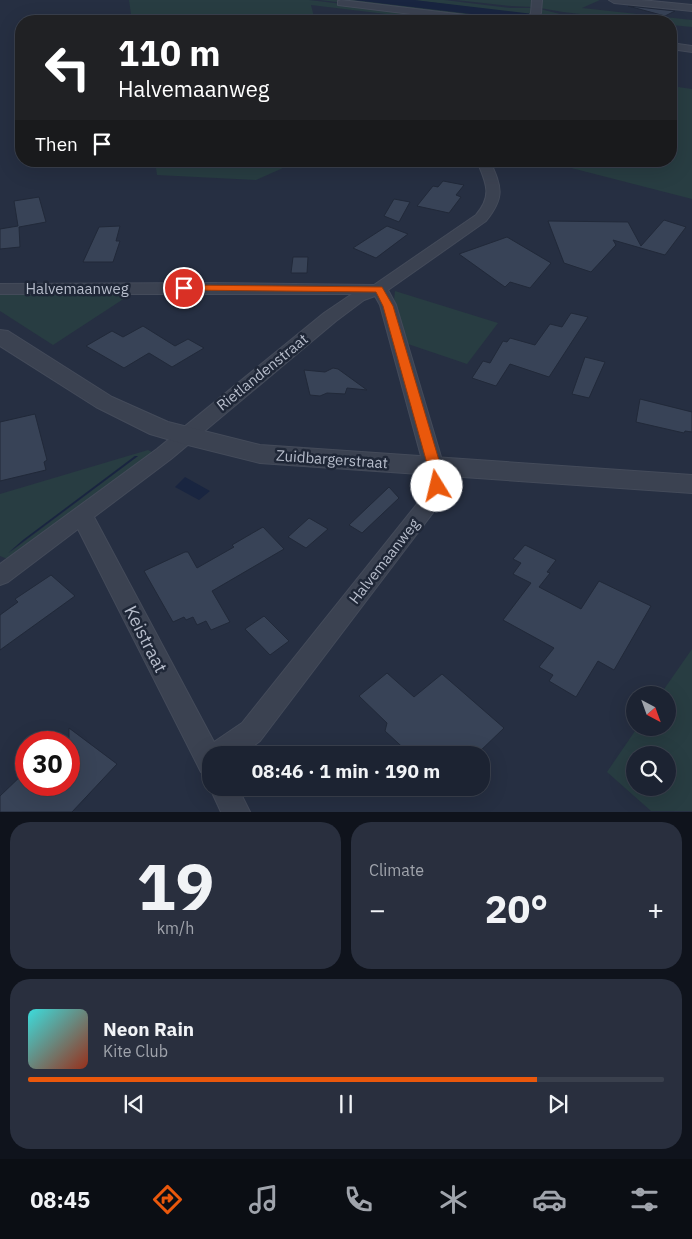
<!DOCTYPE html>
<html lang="en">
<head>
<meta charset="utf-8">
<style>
  body { margin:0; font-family:"IBM Plex Sans",sans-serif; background:#292f3e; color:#f1f3f6; height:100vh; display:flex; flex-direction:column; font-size:19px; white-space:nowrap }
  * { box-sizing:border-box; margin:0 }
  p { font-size:16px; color:#a0a4ac }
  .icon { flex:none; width:28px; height:28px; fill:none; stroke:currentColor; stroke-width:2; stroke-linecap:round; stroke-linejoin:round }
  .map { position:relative; height:812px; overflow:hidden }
  .sheet { display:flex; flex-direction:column; gap:10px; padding:10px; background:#0f131c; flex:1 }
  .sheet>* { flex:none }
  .guide { position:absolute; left:15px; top:15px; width:662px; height:152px; border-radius:20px; box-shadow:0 5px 20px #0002,0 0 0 1px #3a404d; background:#202124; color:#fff; overflow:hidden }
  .needle { width:32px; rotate:139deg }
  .tools { position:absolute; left:626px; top:686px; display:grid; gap:10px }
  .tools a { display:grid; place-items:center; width:50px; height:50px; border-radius:50%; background:#1c2332; box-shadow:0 5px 20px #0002,0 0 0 1px #3a404d; font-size:25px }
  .speed { position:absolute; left:15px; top:731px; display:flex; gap:10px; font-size:25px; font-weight:700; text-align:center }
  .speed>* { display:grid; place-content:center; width:65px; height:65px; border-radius:50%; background:#1c2332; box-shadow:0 5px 20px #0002,0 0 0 1px #3a404d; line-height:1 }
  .speed .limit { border:8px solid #d22; background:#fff; color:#111 }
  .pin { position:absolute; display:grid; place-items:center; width:42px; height:42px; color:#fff; margin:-21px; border:2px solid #fff; border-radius:50%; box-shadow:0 1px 5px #0007 }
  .me { position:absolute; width:55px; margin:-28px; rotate:351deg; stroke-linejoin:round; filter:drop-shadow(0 0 4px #0008) }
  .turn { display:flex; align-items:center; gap:18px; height:105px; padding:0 20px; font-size:22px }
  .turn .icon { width:65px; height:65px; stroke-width:2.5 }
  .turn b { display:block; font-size:35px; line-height:42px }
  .then { display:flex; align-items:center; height:48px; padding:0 20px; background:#0003; gap:10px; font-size:19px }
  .big { font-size:38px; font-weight:800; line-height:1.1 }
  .sheet .card { flex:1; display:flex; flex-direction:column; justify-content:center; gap:8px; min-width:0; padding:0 18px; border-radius:20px; background:#292f3e }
  .sheet .dial { align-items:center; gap:0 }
  .dial b { font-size:65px; line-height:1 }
  .song { display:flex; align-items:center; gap:15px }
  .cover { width:60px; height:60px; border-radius:8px; background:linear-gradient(135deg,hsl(180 70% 55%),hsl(10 70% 35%)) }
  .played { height:5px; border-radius:2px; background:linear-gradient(90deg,#ea580c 80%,#3a404d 80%) }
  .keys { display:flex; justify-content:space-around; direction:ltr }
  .heat { display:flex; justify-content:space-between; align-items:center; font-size:28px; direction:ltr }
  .sheet .tiles { flex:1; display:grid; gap:10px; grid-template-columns:1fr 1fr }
  .card:last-child { grid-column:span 2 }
  .trip { position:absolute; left:202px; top:746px; width:288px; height:50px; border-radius:20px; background:#1c2332; box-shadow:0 5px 20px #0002,0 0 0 1px #3a404d; font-weight:800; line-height:50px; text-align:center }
  .menu { display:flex; height:80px; justify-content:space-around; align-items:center; background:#0b0e14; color:#a0a4ac }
  .menu .icon { width:35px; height:35px }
  .menu .active { color:#ea580c }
  .menu b { font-size:22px; color:#f1f3f6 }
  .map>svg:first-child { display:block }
</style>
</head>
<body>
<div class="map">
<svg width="692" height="812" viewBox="0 0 692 812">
  <rect width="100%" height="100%" fill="#262f42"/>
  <path fill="#283d42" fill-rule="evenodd" d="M129,0H309L485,21H444L311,5L315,21H132Z
    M320,0H354L528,21H498Z
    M414,0H444L511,8H532V15Z
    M456,0H533V7L511,6Z
    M540,0H600L582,8L692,20V27L671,25V21H640L563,12L540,8Z
    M540,9L560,14L628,21H592L539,15L541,14Z
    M671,86L692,89V199L544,161H671Z
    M155,161H290L283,168L256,180L157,175Z
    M104,290L128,296L53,345L0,311V292Z
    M395,291L498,323L467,364L408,344L394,300Z
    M148,450L154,453L10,560L0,556V494ZM135,456H138L9,553L23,540Z
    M692,649V811H651L607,772L637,728H668V695H660ZM635,755H668V788H635Z"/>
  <path fill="#192540" d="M354,0H414L592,21H531Z
    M135,456H138L8,553L23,540Z
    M185,477L210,491L199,500L175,487Z"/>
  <path fill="#384357" stroke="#212939" d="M628,6L675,11L665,16Z
    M443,181L464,185L456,195L461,197L449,213L417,206L433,186L438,187Z
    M39,197L46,222L19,227L20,247L0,249V229L18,226L14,201Z
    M394,199L410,202L399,222L384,216Z
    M664,220L686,227L665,255L613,240L616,245L591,272L564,263L548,221L628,222L641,246Z
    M120,226L116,241H120L113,262H83L99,227Z
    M387,226L408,234L376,258L353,248Z
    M507,237L551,263L530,288L510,282L505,287L459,254Z
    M293,257H308L307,273H291Z
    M571,313L588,317L549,377L510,364L496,386L472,378L483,361L490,363L503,341L507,342L510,338L535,345L550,324L562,327Z
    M143,326L175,346L188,339L204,348L172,367L149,353L124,368L86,346L112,331L123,337Z
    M585,357L605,362L589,398L572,394Z
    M333,368L338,369L367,390L347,388L345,394L327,393L320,396L310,395L304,370L325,372Z
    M640,399L692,412V432L685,431L684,433L636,422Z
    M35,414L47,460L44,462L46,470L0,481V422Z
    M389,487L399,498L362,533L349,525Z
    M309,518L328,529L306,548L288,537Z
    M263,527L284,549L212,591L230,622L211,630L206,621L197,625L193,617L186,620L184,617L173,622L144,571L185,552H188L197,568L234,547L232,545Z
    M525,545L556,560L547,572L550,573L539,587L581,609L599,581L651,606L614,670L598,661L576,697L549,681L553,675L539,667L554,648L503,620L531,583L513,574L521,563L513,559Z
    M51,575L75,596L0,650V615L18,602L15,599Z
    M264,616L289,641L270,655L245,629Z
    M387,673L414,697L442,674L504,728L476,755H411L385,731L387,723L359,696Z
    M69,728L117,764L72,812H0V796L26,771V785H69Z"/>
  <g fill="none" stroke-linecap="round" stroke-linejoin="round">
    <defs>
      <path id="minor" d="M341,0L490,18L495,21H468L338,5V1Z
        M532,0H542L541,13L535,21H525L531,13Z
        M609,0H641L692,5V11L614,3Z
        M671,43L692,46V52L671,49Z
        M477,161H490C502,188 505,197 486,221L388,290L396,305L444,467L447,486L441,502L260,741L241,755H211V776L201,772L78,529L8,582L0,585V564L157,449L324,313L352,294H0V284L214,283L374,285L476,215C493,195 486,183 477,161ZM375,296L380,305L424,467L427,486L421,499L242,723L214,742L94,517L171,459L336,321L364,300Z
        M211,785V788H238L250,812H221L210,788Z"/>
      <path id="tertiary" d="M0,330L8,331L112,397L168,422L260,445L692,475V493L260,463L184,444L150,434L96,407L0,346Z"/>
    </defs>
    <use href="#minor" stroke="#444b5a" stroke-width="2"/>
    <use href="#tertiary" stroke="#444b5a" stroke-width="2"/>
    <use href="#minor" fill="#3b4251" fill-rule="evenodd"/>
    <use href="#tertiary" fill="#3b4251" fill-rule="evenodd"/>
  </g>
  <path fill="#ea580c" stroke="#983908" d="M184,285L382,287L393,306L441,467L443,486L441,489H432L428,467L383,306L376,292L181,290L179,288Z"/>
  <g text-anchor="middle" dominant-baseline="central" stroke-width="5" stroke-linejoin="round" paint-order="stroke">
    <g font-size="15" fill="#b7bdcb" stroke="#1f2737">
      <text x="77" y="288">Halvemaanweg</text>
      <text transform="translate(262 372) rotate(-39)">Rietlandenstraat</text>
      <text transform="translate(332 459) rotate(4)">Zuidbargerstraat</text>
      <text transform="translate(384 561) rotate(-52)">Halvemaanweg</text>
    </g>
    <g font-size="18" fill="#b7bdcb" stroke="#1f2737">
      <text transform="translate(146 639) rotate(63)">Keistraat</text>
    </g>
  </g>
</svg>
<div class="tools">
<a><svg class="needle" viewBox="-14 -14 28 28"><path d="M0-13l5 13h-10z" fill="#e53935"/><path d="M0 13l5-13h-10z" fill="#a0a4ac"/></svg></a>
<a><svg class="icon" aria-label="search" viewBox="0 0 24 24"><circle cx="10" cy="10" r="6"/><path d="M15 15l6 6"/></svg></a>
</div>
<div class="speed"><div class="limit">30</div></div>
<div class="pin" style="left:184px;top:288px;background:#d93025"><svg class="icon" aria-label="arrive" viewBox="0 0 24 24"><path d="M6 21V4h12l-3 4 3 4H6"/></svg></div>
<svg class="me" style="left:437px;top:486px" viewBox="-20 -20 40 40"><circle r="19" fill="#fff"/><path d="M0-13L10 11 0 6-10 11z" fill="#ea580c"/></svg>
<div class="trip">08:46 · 1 min · 190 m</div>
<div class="guide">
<div class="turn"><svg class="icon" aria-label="left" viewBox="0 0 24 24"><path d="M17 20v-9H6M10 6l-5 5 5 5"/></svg><div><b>110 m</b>Halvemaanweg</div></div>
<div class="then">Then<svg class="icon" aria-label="arrive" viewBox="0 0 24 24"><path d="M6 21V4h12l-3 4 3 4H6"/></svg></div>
</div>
</div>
<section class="sheet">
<div class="tiles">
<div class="card dial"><b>19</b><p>km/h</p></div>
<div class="card"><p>Climate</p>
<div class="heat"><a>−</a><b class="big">20°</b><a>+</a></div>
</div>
<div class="card">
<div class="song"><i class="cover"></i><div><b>Neon Rain</b><p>Kite Club</p></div></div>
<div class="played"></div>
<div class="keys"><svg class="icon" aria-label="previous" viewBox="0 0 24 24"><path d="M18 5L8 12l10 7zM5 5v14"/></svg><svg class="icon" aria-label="pause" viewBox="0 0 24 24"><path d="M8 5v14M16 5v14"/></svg><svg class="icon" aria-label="next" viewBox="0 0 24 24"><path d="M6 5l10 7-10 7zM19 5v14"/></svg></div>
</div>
</div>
</section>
<nav class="menu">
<b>08:45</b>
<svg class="icon active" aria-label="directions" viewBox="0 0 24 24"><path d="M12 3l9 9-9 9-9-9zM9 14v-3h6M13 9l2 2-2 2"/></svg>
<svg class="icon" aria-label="music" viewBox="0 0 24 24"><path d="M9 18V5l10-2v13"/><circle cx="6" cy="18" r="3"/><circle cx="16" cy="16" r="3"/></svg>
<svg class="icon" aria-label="phone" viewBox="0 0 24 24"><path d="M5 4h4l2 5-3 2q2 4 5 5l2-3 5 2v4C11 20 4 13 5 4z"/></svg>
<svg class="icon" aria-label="climate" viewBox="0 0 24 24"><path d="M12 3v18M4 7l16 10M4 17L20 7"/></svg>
<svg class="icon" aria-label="car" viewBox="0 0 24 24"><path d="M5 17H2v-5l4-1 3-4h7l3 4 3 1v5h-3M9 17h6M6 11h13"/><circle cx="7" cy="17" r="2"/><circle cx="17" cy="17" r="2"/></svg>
<svg class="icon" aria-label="filters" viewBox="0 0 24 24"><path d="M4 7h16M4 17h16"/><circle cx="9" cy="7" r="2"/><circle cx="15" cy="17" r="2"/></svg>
</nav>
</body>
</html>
